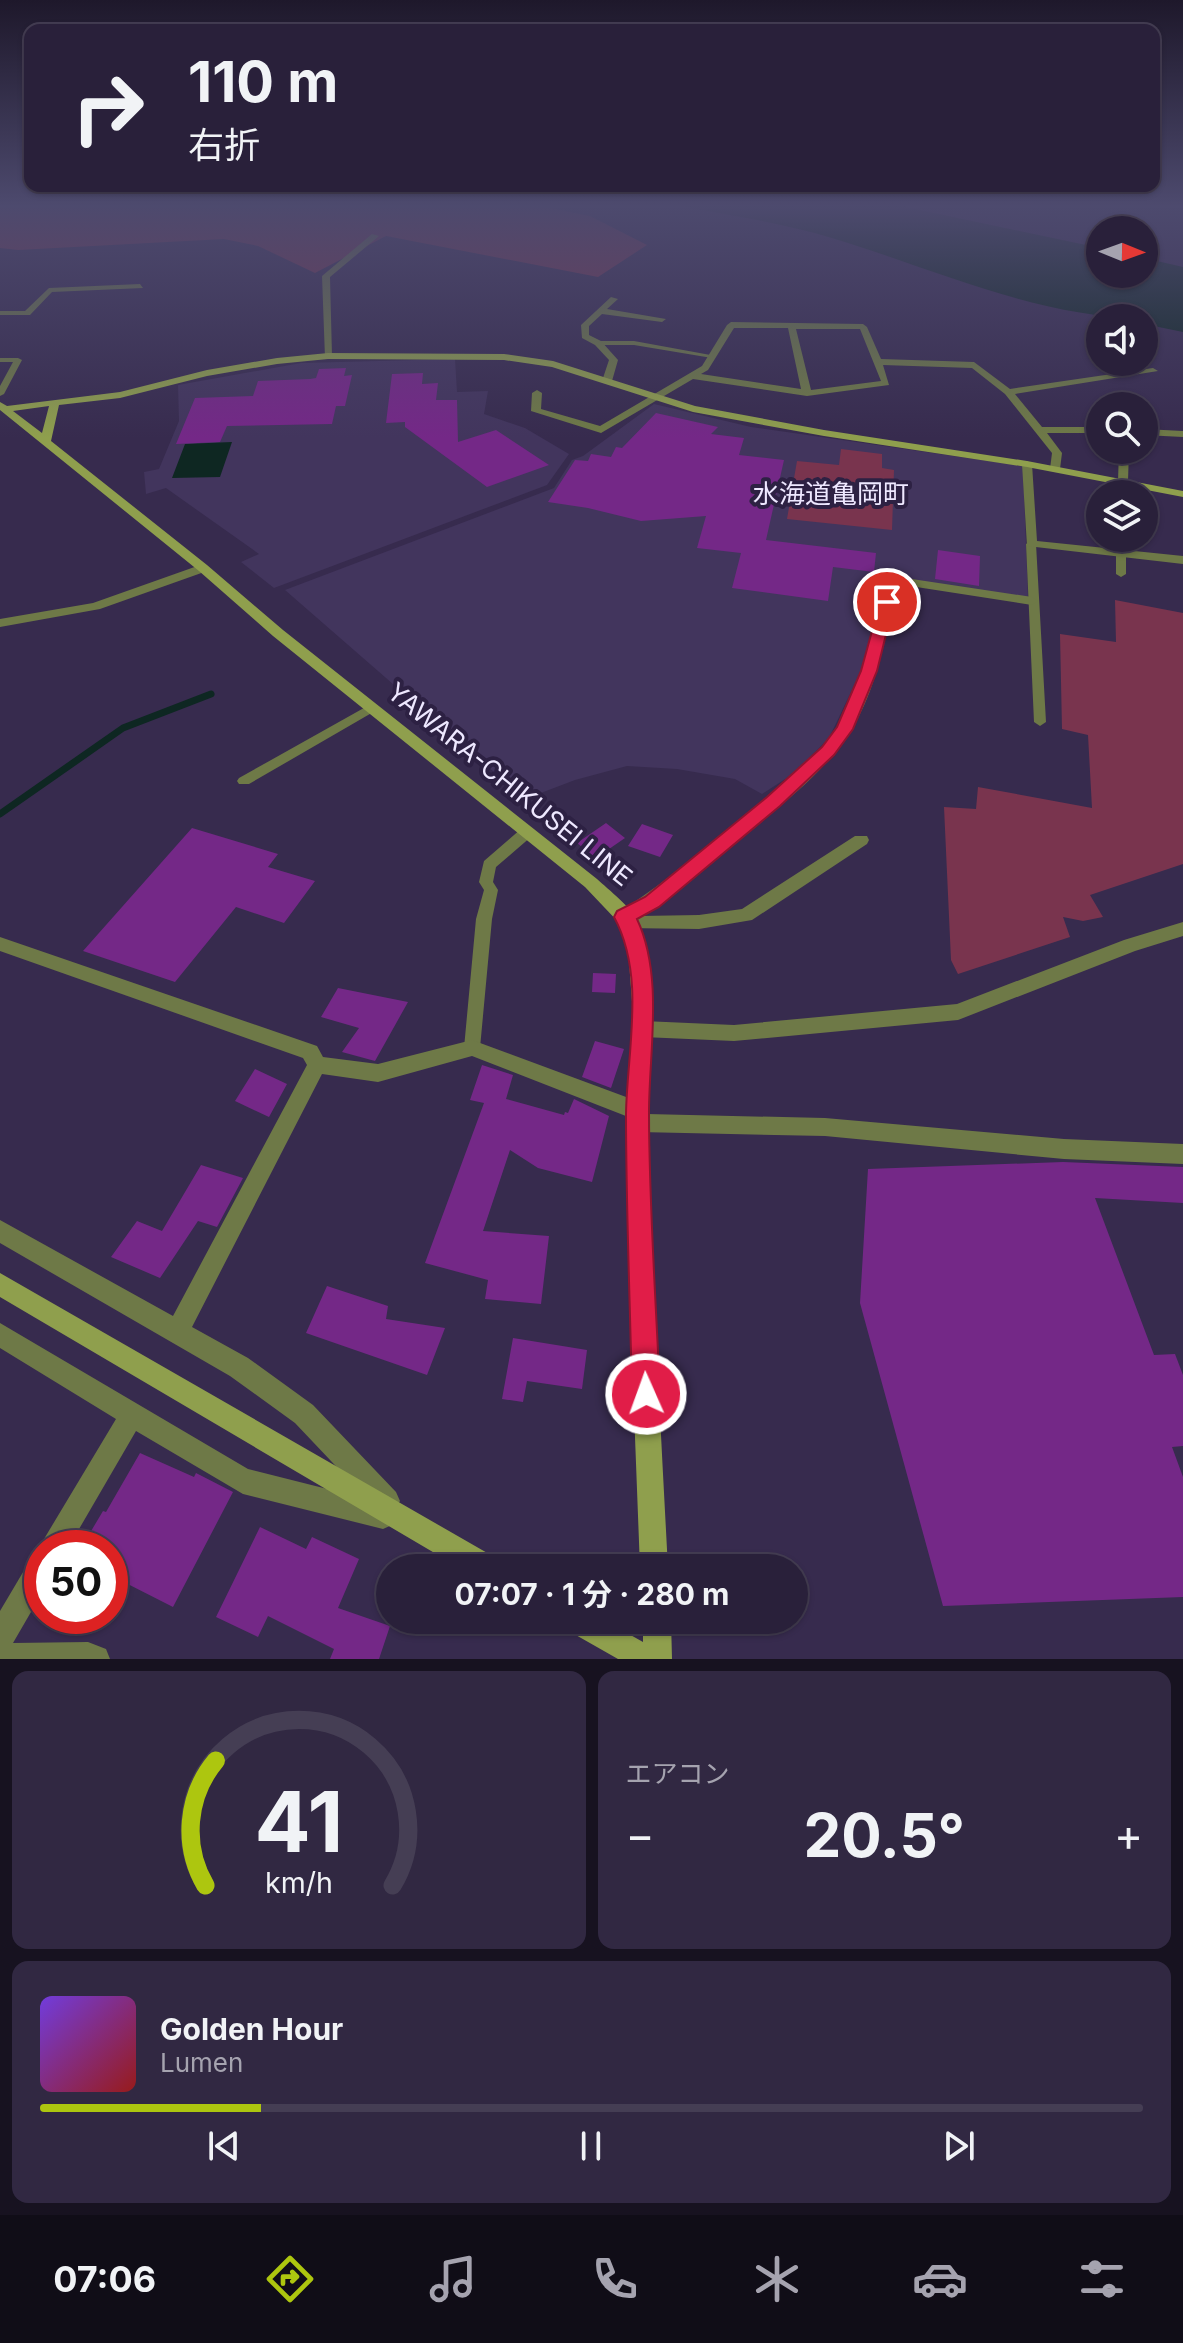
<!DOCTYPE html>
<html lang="ja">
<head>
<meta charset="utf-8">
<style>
  body { margin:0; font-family:Inter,"Noto Sans JP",sans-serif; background:#312842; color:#f1f3f6; height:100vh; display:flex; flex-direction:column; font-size:30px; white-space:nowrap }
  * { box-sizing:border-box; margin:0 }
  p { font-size:26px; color:#a5a3af }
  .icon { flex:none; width:44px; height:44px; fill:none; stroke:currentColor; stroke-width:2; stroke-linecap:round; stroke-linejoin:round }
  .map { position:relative; height:1659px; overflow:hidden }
  .sheet { display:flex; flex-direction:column; gap:12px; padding:12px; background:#171220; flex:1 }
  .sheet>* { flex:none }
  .banner { position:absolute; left:24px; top:24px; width:1136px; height:168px; border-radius:16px; box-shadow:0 2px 6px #0004,0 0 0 2px #453e54; background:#29203a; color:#f1f3f6; overflow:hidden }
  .needle { width:52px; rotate:91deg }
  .buttons { position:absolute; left:1086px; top:216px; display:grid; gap:16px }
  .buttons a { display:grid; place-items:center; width:72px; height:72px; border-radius:50%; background:#29203a; box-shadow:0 2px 6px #0004,0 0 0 2px #453e54; font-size:40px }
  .speed { position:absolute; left:24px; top:1530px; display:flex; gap:16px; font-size:40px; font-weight:700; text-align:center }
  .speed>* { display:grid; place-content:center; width:104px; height:104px; border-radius:50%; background:#29203a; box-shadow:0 2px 6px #0004,0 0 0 2px #453e54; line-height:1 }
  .speed .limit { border:12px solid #d22; background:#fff; color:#111 }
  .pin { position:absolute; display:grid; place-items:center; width:68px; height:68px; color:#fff; margin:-34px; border:4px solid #fff; border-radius:50%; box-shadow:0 2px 8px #0007 }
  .me { position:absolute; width:88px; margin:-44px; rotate:358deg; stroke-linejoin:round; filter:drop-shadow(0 0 6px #0008) }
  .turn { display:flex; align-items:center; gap:28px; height:168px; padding:0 32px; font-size:36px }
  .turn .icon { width:104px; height:104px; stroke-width:2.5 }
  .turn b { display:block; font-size:56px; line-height:68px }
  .big { font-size:60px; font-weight:700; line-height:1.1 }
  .sheet .card { flex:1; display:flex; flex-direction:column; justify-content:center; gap:12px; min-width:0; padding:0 28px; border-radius:16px; background:#312842 }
  .sheet .dial { align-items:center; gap:0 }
  .dial svg { height:208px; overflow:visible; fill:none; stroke:#453e54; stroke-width:7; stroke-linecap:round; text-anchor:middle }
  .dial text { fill:#f1f3f6; stroke:none }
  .song { display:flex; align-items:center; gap:24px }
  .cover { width:96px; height:96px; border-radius:12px; background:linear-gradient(135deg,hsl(260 70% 55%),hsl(0 70% 35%)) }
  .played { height:8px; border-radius:4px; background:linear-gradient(90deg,#adc60f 20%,#453e54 20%) }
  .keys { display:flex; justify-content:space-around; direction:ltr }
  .heat { display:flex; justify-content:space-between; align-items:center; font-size:44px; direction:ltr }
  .sheet .tiles { flex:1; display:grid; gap:12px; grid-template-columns:1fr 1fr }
  .card:last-child { grid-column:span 2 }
  .trip { position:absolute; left:376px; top:1554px; width:432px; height:80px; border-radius:40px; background:#29203a; box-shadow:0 2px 6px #0004,0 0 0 2px #453e54; font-weight:700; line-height:80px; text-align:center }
  .tabs { display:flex; height:128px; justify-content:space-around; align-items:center; background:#100d17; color:#a5a3af }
  .tabs .icon { width:56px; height:56px }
  .tabs .active { color:#adc60f }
  .tabs b { font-size:36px; color:#f1f3f6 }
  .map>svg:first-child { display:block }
</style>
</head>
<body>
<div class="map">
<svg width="1183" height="1659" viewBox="0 0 1183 1659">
  <rect width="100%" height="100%" fill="#372b4e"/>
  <path fill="#42355d" d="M455,359L457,392L488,391L484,414L525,428L569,454L547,485L274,588L241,562L259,554L166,488L146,494L144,472L159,469L179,421L178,385L301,363Z
    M654,404L751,427L1023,466L1028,598L885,577L862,669L829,738L793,774L762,794L735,779L677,769L627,766L575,780L525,799L285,590L554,488L572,460L583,456Z"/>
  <path fill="#79344e" d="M0,206H542L590,216L647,245L598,277L386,236L315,273L258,246L224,239L18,250L0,248Z
    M841,449L882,454V468L894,470L892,530L787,519L797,461L839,465Z
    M1115,600L1183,613V864L1090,895L1103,917L1083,921L1063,917L1070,937L958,974L951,960L944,807L976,809L978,787L1092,808L1088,735L1062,729L1060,634L1116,642Z"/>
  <path fill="#0e2722" d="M683,206H901L1100,248V274H1144V258L1183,267V332L1144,324V318C1038,318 932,268 832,238C784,223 732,216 683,206Z
    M232,442L220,477L172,478L185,444Z"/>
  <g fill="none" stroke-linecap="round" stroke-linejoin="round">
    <path stroke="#0e2722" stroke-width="7" d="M0,814L123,728L211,694"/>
  </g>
  <path fill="#742887" d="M346,368L344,376L352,375L345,406H336L332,424L227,426L220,442L176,444L195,398L253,396L258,381L310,379L316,378L319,369Z
    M423,373L422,384L438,383L436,400H457L458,442L496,430L549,465L487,487L405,427V422L386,423L392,374Z
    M656,413L718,427L711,434L744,438L739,455L784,460L766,540L876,553L874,572L833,567L828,601L732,588L741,553L697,548L706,516L641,521L588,508L548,502L575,460L588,461L591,454L611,457L616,447L622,448Z
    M938,550L980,556L979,586L935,579Z
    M606,823L625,838L596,858L577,843Z
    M642,824L673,835L660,857L628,846Z
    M192,828L278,854L268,867L315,881L284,923L236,907L175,982L83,951Z
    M593,973L616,974L615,993L592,992Z
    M338,988L408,1002L375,1061L342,1052L359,1028L321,1017Z
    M595,1041L624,1049L611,1088L582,1077Z
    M482,1065L513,1075L506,1099L564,1115L565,1112L568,1113L574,1099L609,1116L592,1182L538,1168L510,1150L483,1231L549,1236L541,1304L485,1299L488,1280L425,1263L484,1103L470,1100Z
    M255,1069L287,1084L269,1117L235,1101Z
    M1063,1162L1183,1167V1203L1095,1198L1154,1355L1175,1354L1183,1375V1446L1172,1447L1183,1477V1597L943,1606L860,1303L868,1169Z
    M201,1165L243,1178L217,1227L198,1221L160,1278L111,1257L137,1221L162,1231Z
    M327,1286L388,1306L386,1319L445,1328L427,1375L306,1333Z
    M513,1338L587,1350L582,1389L527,1381L523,1402L502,1399Z
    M140,1453L194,1477L196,1473L233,1492L173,1607L110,1575V1548H81L103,1511L106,1512Z
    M260,1527L306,1549L312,1537L359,1559L338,1608L390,1626L379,1659H330L334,1649L268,1616L258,1637L216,1617Z"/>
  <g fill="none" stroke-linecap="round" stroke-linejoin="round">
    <path fill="#6e7947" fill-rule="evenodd" d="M595,341H634L716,356L712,358L634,345H595Z
      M0,358H18L22,360L4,394L0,396V386L13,362H0Z
      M1031,541L1036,544L1046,722L1040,726L1034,722L1026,544Z
      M1121,553L1126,556V574L1121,577L1116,574V556Z
      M371,704L375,705L377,708L375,711L249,784H239L237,781L239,778Z
      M527,827L532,828L534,832L532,836L496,867L493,882L498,890L492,919L480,1048L478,1053L472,1055L466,1053L464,1048L476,919L484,890L479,882L484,861L522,828Z"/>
    <path fill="#6e7947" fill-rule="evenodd" d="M372,234L379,236L330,277L332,356L325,358L322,276Z
      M140,284L143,288L52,292L30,315H0V311H25L49,288Z
      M611,297L618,299L607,309L666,319L662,322L602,314L589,326V335L601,341L618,360L612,381L607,384L602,381L609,360L595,345L582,338L581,325Z
      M731,322L863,324L867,327L881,359L974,362L1010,389L1153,368L1158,371L1015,394L1042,427H1100V433H1047L1062,453L1060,469L1055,472L1050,469L1052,453L1005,394L972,368L883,365L889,385L807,396L693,379L601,433L531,411L532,393L537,390L542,393L541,409L600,426L702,366L727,325ZM734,328H788L801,389L701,374L708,370ZM796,329H860L881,381L811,390Z
      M1144,429L1183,431V437L1144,435Z
      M1119,450H1129L1128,481L1123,484L1118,481Z
      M1027,461L1032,464L1037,541L1183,556V564L1027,546L1022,464Z
      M203,564L209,568L207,571L100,609L0,627V619L93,603Z
      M892,576L1032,597L1038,601L1032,605L897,584C887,628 880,674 860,714C830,774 772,811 722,852C695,874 670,898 640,916L699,915L742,909L855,836H867L869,840L867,844L752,920L699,929L624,928L615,917L618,912C653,892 683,865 715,840C762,803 818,768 846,714C867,672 875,625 886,580Z
      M1183,922V936L1135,951L958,1020L734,1041L643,1037L636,1035L634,1029L636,1023L643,1021L734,1025L957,1004L1124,940Z
      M0,937L317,1046L323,1057L378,1064L472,1040L645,1104L647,1114L825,1118L1064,1139L1183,1144V1164L1064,1159L825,1136L639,1132L632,1130L629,1123L631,1118L472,1056L378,1082L322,1074L192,1327L248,1358L313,1405L396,1492L400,1501L394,1511L396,1516L392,1525L383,1529L243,1494L136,1431L68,1548H42V1593L13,1643L88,1642L106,1649L110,1659H0V1611L32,1557L42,1554L40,1548L44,1539L116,1419L0,1348V1323L248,1469L367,1499L295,1423L230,1376L0,1243V1220L173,1316L307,1065L303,1058L0,951Z"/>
    <path fill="#8f9f4d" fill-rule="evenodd" d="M328,353L504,354L553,361L695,406L824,430L1027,461L1183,491V497L1027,467L824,436L693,412L552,367L504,360L328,359L277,364L207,376L120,398L59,405L51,441L207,565L283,630L597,879C608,889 633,909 639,923C661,980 647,1057 648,1117C652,1267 660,1418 668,1568H640L630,1306L628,1111L634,1029L629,961L622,926L585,887L273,636L199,571L0,410V402L7,406L120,392L207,370L277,358ZM49,406L42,433L13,411Z
      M0,1273L496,1558L500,1568H460L0,1297Z
      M563,1620H604L643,1642V1620H671L672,1659H618L567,1630Z"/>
  </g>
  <linearGradient id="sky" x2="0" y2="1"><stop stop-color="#1e182b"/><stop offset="0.47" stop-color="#4d4a6e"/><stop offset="1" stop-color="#4d4a6e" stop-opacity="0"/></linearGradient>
  <rect width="1183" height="438" fill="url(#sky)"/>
  <path fill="#e11d48" stroke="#92132f" stroke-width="2" d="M887,598L894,602L877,671L853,729L834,755L780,806L659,907L637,919C664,976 649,1052 649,1112C649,1206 656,1300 660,1394L656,1403L646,1408L636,1403L632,1394C630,1301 626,1207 626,1114C627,1051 646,976 614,917L617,911L645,897L767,797L822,747L837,727L861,671L880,602Z"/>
  <g text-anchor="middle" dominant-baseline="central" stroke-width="8" stroke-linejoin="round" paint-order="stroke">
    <g font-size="26" fill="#eee8ff" stroke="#2d2143">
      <text x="831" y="493">水海道亀岡町</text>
    </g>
    <g font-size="26" fill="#eee8ff" stroke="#2d2143">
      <text transform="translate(510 784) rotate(39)">YAWARA-CHIKUSEI LINE</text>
    </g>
  </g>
</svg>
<div class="buttons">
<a><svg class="needle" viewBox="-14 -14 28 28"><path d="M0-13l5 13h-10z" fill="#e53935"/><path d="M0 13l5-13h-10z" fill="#a5a3af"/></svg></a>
<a><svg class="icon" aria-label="sound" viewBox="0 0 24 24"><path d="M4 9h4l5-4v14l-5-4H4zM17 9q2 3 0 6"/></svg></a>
<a><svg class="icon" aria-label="search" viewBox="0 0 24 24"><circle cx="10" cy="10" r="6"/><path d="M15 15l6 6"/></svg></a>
<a><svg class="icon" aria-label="layers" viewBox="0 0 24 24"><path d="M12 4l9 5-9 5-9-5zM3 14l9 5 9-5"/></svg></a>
</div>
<div class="speed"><div class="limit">50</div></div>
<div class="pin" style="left:887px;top:602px;background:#d93025"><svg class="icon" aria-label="arrive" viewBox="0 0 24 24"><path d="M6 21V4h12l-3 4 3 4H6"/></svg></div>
<svg class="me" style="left:646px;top:1394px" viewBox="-20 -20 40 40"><circle r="17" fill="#e11d48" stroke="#fff" stroke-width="3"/><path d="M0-11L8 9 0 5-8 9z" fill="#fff"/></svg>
<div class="trip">07:07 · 1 分 · 280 m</div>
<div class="banner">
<div class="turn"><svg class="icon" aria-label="right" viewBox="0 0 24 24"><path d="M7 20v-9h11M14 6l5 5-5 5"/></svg><div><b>110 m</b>右折</div></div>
</div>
</div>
<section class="sheet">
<div class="tiles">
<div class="card dial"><svg viewBox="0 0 100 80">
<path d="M14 69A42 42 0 1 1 86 69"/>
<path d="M14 69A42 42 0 0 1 18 21" stroke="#adc60f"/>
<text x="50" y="56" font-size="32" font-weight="700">41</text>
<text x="50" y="72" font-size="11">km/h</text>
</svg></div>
<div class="card"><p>エアコン</p>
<div class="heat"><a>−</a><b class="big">20.5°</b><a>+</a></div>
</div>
<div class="card">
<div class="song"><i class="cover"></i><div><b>Golden Hour</b><p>Lumen</p></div></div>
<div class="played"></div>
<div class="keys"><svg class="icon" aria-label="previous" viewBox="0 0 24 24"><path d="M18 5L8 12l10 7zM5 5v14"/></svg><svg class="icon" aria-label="pause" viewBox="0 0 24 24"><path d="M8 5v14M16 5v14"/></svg><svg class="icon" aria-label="next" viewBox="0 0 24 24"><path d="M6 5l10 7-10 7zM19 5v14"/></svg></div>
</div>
</div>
</section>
<nav class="tabs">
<b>07:06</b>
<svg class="icon active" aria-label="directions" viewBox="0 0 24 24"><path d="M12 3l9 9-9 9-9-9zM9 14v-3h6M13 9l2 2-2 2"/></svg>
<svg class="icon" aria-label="music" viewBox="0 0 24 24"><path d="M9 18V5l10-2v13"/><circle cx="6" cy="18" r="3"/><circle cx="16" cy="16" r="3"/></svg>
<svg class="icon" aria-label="phone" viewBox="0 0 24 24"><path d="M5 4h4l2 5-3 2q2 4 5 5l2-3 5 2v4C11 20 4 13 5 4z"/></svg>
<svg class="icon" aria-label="climate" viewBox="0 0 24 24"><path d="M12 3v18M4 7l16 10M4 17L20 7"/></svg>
<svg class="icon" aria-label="car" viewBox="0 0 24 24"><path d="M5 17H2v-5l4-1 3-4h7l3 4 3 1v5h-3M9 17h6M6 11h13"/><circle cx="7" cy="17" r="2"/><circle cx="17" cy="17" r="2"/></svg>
<svg class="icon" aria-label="filters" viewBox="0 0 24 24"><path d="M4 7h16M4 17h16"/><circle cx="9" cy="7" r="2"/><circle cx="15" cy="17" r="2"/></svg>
</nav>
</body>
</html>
